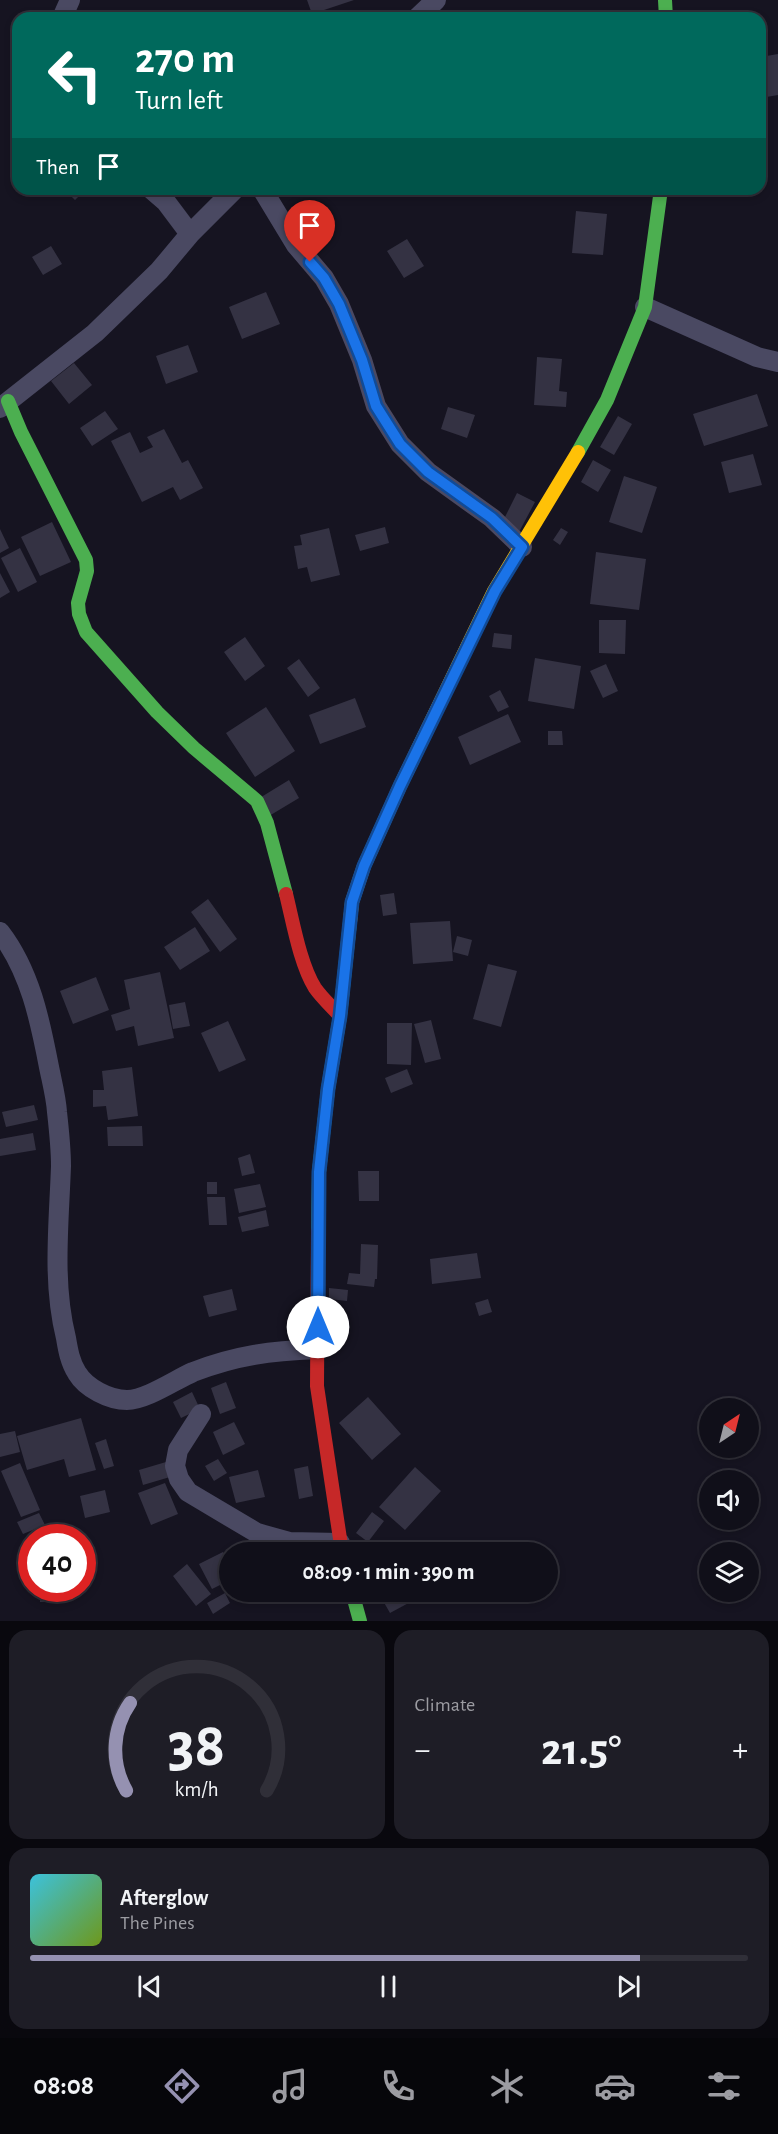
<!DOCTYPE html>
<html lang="en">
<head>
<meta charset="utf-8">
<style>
  body { margin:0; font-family:"Alegreya Sans",sans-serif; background:#1e1d26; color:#f1f3f6; height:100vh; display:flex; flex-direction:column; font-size:22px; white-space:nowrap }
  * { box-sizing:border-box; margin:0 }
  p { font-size:20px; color:#9c9ca2 }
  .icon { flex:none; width:33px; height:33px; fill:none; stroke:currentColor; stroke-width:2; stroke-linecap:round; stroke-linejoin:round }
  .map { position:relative; height:1621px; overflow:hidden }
  .panel { display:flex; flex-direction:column; gap:9px; padding:9px; background:#09080e; flex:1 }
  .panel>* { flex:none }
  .top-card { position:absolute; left:12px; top:12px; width:754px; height:183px; border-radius:18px; box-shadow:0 3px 9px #0003,0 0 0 2px #302f38; background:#00695c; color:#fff; overflow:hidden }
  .needle { width:39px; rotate:35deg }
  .tools { position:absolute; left:699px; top:1398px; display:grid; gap:12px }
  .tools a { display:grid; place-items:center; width:60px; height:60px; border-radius:50%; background:#100f19; box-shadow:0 3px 9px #0003,0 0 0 2px #302f38; font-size:30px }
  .speed { position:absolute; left:18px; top:1524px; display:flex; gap:12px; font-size:30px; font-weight:700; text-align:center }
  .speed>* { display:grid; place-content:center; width:78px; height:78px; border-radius:50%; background:#100f19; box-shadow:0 3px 9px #0003,0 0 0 2px #302f38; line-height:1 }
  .speed .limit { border:9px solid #d22; background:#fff; color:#111 }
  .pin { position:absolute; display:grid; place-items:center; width:51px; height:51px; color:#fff; margin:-62px -26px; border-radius:50% 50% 50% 0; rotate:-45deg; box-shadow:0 0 6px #0007 }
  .pin .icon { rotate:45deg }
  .me { position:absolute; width:66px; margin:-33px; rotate:0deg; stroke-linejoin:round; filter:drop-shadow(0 0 4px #0008) }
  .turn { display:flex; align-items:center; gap:21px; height:126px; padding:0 24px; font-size:27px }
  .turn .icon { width:78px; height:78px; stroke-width:2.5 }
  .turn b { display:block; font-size:42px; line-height:51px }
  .then { display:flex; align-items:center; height:57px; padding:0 24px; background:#0003; gap:12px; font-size:22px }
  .big { font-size:45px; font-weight:600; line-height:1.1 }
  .panel .card { flex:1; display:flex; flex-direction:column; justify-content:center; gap:9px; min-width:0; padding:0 21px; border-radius:18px; background:#1e1d26 }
  .panel .dial { align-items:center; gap:0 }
  .dial svg { height:156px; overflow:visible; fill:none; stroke:#302f38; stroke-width:7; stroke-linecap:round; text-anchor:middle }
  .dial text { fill:#f1f3f6; stroke:none }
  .song { display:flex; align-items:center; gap:18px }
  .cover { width:72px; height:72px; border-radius:9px; background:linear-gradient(135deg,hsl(190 70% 55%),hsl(80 70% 35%)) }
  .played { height:6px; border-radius:3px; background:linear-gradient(90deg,#9591b1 85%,#302f38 85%) }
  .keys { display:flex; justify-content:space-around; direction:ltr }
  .heat { display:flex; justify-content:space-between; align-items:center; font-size:33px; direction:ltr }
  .panel .tiles { flex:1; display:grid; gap:9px; grid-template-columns:1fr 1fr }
  .card:last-child { grid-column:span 2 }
  .trip { position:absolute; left:219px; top:1542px; width:339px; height:60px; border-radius:30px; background:#100f19; box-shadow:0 3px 9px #0003,0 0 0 2px #302f38; font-weight:600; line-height:60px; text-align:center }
  .tabs { display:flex; height:96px; justify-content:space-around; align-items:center; background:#06060a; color:#9c9ca2 }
  .tabs .icon { width:42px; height:42px }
  .tabs .selected { color:#9591b1 }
  .tabs b { font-size:27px; color:#f1f3f6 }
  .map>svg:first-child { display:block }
</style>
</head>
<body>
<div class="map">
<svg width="778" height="1621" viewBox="0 0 778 1621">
  <rect width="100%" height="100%" fill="#161421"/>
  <path fill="#343243" d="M307,0H354L312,14Z
    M778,54V95L760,98V57Z
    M64,189H86L75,200Z
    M494,189H514V194L494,195Z
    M576,211L607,214L603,255L572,253Z
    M407,239L424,266L404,278L387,251Z
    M51,246L62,264L43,275L32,257Z
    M266,292L280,324L242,339L229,307Z
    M188,345L198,372L166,384L156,356Z
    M537,357L562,359L559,391L567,392L566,407L534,405Z
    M74,363L92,385L69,404L51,381Z
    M757,394L768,426L704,446L693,414Z
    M448,407L475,415L467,438L441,429Z
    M105,411L118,429L92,446L80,428Z
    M618,416L632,424L614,455L600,447Z
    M164,429L182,463L188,460L203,488L180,500L173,487L142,502L111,441L130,432L140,453L153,447L147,437Z
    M753,454L762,485L729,493L721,462Z
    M593,460L611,470L598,492L581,482Z
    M624,476L657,487L642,533L609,522Z
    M517,493L535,502L519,532L502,523Z
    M52,522L71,562L40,576L21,537Z
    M385,527L389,543L360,551L355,535Z
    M329,528L340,575L311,582L307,567L298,569L294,546L302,545L300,535Z
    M561,528L568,532L560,545L553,540Z
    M0,529L9,548L0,553Z
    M20,548L37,582L18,592L1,558Z
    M596,552L646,559L639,610L590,604Z
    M0,573L10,592L0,598Z
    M599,620H626L625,654L599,653Z
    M494,633L512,635L511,649L492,647Z
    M245,637L265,666L245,681L224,652Z
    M535,658L581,666L574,709L528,701Z
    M299,659L320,688L308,697L287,668Z
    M606,664L618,691L603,698L590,671Z
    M500,690L509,707L498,712L489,696Z
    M355,698L366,727L320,744L309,715Z
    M266,707L295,751L255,777L226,733Z
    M508,714L521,742L470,765L458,737Z
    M548,731H562L563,745H548Z
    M289,780L299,798L269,816L258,799Z
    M394,893L397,914L383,916L380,895Z
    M208,899L237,939L220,952L191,912Z
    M450,921L453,961L413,964L410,923Z
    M195,927L210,951L180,970L164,947Z
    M457,936L472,940L468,956L453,952Z
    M488,964L517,971L501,1027L473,1019Z
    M160,972L174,1038L138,1046L134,1026L116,1031L111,1015L130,1009L124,980Z
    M96,977L109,1010L73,1024L60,991Z
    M185,1002L190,1026L173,1029L169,1005Z
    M431,1020L441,1059L425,1063L414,1024Z
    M228,1021L246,1060L219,1072L201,1033Z
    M387,1023H412L411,1065L387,1064Z
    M132,1067L138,1116L108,1120L106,1106L93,1107V1090H104L102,1071Z
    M407,1069L413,1084L391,1093L385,1078Z
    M34,1105L38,1120L6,1127L2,1112Z
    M142,1126L143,1146H108L107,1127Z
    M33,1133L36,1150L0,1156V1139Z
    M250,1154L255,1173L242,1176L238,1158Z
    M358,1171H379V1201H359Z
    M207,1182H217V1194H207Z
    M260,1184L266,1207L239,1213L234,1189Z
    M207,1197H225L227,1225H209Z
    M266,1210L269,1226L242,1232L238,1217Z
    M361,1244L378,1245L377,1279H375L374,1287L347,1284L349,1273L360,1274Z
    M477,1253L481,1278L432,1284L430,1259Z
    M329,1288L348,1290L347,1301L329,1299Z
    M232,1289L237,1310L209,1317L203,1296Z
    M488,1299L492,1312L479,1316L475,1303Z
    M226,1382L236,1408L220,1414L211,1388Z
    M192,1392L200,1409L181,1418L173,1402Z
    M368,1397L401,1434L372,1460L339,1423Z
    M81,1418L96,1470L69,1477L64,1459L27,1470L17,1436Z
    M234,1422L245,1444L223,1455L213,1432Z
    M15,1431L20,1452L0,1457V1434Z
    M106,1439L114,1466L104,1469L95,1443Z
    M218,1459L227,1473L214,1481L205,1466Z
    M166,1462L170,1477L143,1485L139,1470Z
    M20,1463L40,1510L21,1517L1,1471Z
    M308,1466L313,1496L299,1499L294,1469Z
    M415,1467L441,1491L405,1530L379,1507Z
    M258,1470L265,1497L236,1503L229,1477Z
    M165,1483L178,1514L151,1525L138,1493Z
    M105,1490L110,1512L85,1518L80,1496Z
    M372,1512L384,1521L368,1542L356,1533Z
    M39,1513L45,1525L23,1534L17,1522Z
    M64,1531L65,1538H43L42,1534Z
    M223,1552L230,1564V1580L212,1589L199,1564Z
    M187,1564L211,1594L196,1606L173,1576Z
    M40,1588H63V1602H40Z
    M378,1592H429L390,1613Z
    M225,1593L230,1603L213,1614L207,1603Z"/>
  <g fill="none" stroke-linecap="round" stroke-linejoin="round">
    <path stroke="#4a4962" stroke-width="20" d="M62,18L70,0
      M417,18L436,0
      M151,189L166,202L190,234
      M262,189L296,245L324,278L339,304L362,360L376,406L400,444L428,472L492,518L522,547
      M645,307L757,357L778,362
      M0,408L95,333L159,271L190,234L235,189
      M0,932C30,971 40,1020 49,1067C52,1082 56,1097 57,1112C59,1130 61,1149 61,1166C59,1224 52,1282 66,1338C68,1350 70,1362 77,1373C86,1388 109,1400 127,1400C146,1400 175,1380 193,1372C237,1355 271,1351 317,1349
      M201,1414L178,1450L175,1466L179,1479L188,1492L257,1533L289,1542L340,1543"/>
    <path stroke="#4caf50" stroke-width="14" d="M665,0L666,18
      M8,401L21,432L86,560L87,571L78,603L79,614L86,632L157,712L194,748L257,801L267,823L286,894
      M578,452L607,400L645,307L661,189
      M318,1231L319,1172L328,1089L340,1016L350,922
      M352,1592L360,1621"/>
    <path stroke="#ffc107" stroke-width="14" d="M350,922L352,902L364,866L400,786L494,591L578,452"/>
    <path stroke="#c62828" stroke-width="14" d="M286,894C293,922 300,964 315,988C322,998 332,1007 340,1016
      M318,1231L317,1386L342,1552"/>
  </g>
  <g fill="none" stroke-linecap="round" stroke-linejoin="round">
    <defs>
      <path id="route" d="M310,262L324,278L339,304L362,360L376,406L400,444L428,472L492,518L522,547L495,591L400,786L364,866L352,902L340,1016L328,1089L319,1172L318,1327"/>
    </defs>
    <use href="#route" stroke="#114b97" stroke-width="15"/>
    <use href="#route" stroke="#1a73e8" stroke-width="10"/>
  </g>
</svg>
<div class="tools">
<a><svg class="needle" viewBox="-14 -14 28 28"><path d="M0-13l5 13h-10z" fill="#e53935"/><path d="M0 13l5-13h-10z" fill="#9c9ca2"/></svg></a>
<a><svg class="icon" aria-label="sound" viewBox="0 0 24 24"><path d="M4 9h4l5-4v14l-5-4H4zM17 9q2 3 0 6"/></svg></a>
<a><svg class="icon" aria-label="layers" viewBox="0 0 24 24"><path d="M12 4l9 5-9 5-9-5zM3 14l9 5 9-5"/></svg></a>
</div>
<div class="speed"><div class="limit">40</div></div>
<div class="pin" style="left:310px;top:262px;background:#d93025"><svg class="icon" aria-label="arrive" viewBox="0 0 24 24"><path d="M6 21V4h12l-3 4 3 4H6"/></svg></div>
<svg class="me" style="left:318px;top:1327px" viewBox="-20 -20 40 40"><circle r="19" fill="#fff"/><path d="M0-13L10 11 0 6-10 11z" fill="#1a73e8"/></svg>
<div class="trip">08:09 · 1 min · 390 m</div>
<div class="top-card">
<div class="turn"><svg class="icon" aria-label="left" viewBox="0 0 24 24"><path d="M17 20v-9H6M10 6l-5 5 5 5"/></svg><div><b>270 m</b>Turn left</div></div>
<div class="then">Then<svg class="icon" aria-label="arrive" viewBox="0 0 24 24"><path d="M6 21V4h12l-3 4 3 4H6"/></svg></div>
</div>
</div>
<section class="panel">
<div class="tiles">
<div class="card dial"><svg viewBox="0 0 100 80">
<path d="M14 69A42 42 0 1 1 86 69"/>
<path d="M14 69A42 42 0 0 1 16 24" stroke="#9591b1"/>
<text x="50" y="56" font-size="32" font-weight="700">38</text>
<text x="50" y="72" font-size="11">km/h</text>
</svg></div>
<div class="card"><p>Climate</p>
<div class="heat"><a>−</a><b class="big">21.5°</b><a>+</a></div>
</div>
<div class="card">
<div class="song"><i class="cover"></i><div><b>Afterglow</b><p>The Pines</p></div></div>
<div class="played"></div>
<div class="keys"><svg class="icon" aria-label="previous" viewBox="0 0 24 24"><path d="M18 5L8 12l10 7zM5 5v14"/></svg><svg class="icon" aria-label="pause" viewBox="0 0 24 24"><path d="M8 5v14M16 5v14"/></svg><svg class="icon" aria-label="next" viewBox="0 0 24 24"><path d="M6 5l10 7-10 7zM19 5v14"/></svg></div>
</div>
</div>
</section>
<nav class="tabs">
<b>08:08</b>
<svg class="icon selected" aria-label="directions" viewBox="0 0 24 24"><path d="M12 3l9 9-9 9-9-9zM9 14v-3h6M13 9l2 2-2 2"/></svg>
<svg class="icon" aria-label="music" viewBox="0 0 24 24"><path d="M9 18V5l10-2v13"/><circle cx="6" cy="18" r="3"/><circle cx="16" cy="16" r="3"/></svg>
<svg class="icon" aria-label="phone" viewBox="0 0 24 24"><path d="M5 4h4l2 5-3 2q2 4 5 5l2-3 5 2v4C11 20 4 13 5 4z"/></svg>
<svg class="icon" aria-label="climate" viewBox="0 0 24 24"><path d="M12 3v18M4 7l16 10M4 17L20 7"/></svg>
<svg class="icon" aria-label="car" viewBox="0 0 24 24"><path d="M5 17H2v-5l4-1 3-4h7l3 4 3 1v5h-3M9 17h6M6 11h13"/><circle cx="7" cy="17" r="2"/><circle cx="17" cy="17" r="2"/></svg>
<svg class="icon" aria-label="filters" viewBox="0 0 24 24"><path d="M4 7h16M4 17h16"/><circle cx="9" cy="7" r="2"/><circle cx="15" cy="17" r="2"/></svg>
</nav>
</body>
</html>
